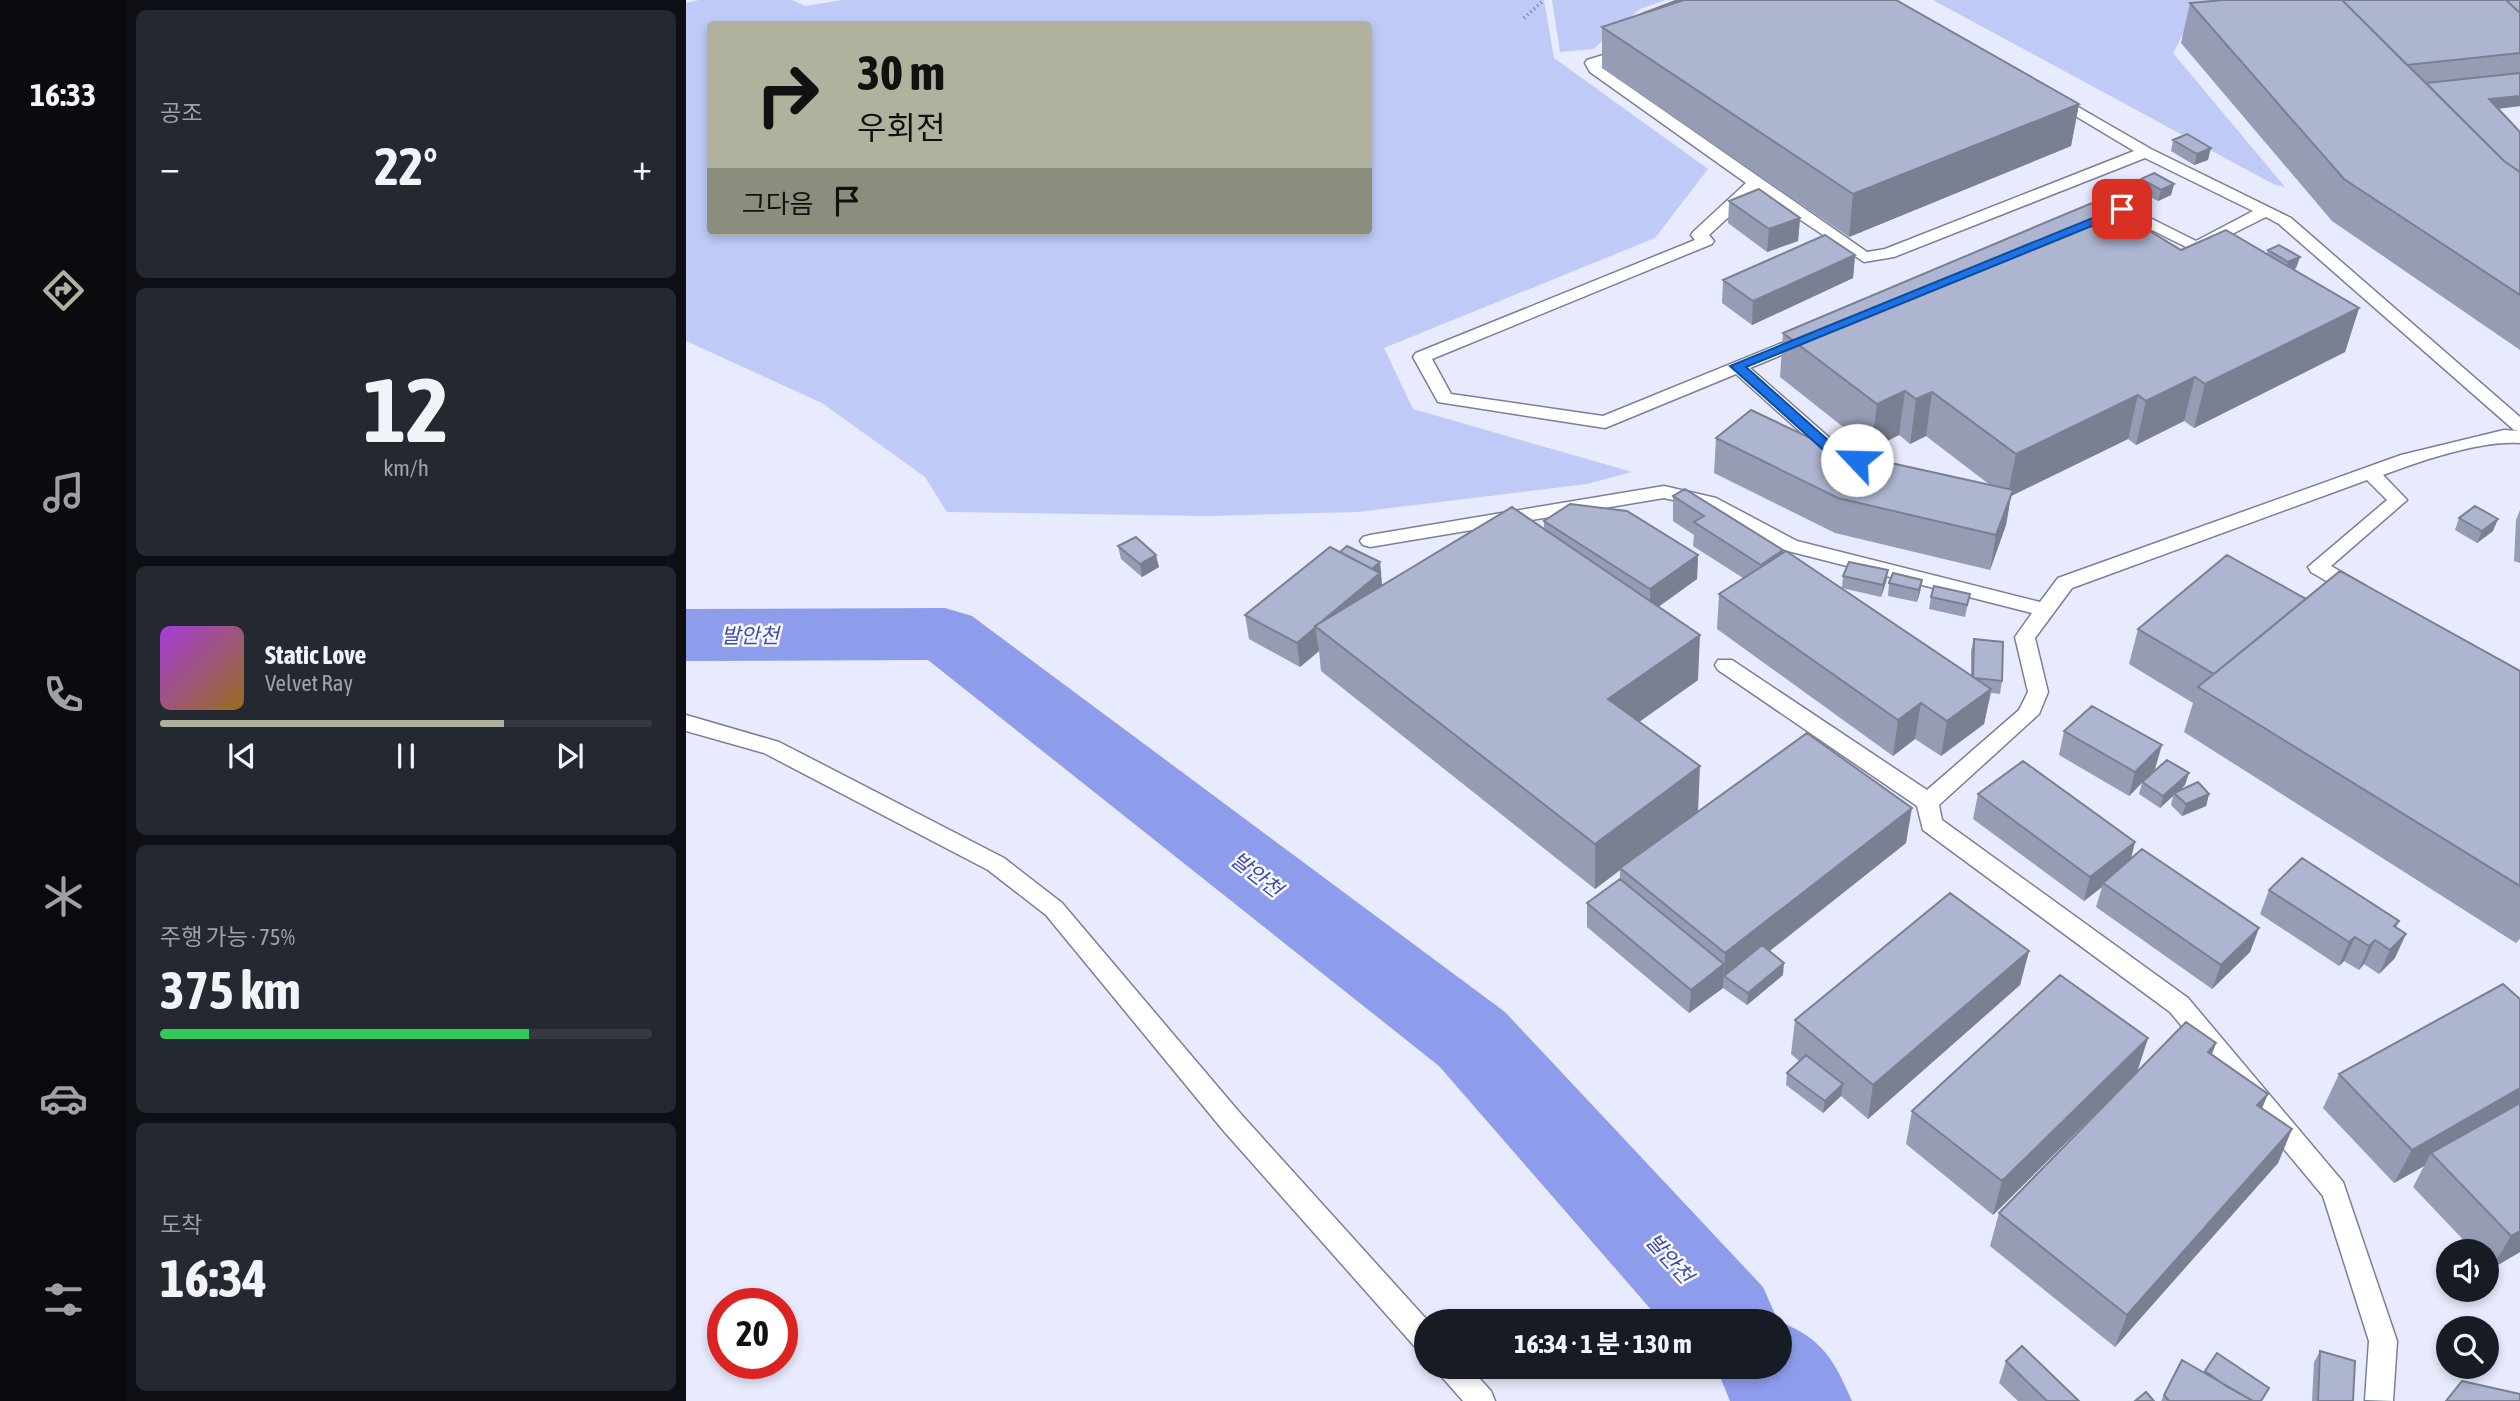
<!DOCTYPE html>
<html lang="ko">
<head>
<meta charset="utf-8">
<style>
  body { margin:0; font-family:"Asap Condensed","Noto Sans KR",sans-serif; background:#242831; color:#f1f3f6; height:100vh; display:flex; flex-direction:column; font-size:26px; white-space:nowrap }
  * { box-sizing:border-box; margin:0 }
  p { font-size:23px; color:#9ea1a6 }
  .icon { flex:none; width:38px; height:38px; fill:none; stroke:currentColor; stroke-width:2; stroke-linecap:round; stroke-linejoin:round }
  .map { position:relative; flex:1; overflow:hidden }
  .details { display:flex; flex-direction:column; gap:10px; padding:10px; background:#0d0f14; width:560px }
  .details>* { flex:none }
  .hud { position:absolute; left:21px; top:21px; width:665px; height:214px; border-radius:7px; box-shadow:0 4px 10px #0003; background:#b0b29d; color:#111; overflow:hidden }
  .buttons { position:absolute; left:1750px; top:1239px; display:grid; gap:14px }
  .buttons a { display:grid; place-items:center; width:63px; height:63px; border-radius:50%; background:#171b24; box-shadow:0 4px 10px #0003; font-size:35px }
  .speed { position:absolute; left:21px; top:1288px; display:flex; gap:14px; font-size:35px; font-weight:700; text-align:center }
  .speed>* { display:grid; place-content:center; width:91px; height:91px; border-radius:50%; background:#171b24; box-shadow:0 4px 10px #0003; line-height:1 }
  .speed .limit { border:10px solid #d22; background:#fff; color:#111 }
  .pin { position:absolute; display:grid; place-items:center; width:60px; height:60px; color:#fff; margin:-30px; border-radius:14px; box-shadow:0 4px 10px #0006 }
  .me { position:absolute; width:77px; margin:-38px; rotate:294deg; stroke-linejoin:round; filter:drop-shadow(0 0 5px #0008) }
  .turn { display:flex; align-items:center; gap:24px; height:147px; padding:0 35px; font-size:32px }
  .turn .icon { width:91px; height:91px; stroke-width:2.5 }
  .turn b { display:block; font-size:49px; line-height:60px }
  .then { display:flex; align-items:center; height:66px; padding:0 35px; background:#0003; gap:14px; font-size:26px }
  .big { font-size:52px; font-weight:700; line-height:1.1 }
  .details .card { flex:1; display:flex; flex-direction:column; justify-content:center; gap:10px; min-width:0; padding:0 24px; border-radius:10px; background:#242831 }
  .details .dial { align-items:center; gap:0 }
  .dial b { font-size:91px; line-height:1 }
  .song { display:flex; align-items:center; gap:21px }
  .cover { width:84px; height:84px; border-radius:10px; background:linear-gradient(135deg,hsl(280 70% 55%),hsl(40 70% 35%)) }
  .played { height:7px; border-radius:4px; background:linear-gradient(90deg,#b0b29d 70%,#363941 70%) }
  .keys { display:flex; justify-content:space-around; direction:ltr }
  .heat { display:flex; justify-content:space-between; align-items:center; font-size:38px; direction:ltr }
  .charge { height:10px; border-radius:5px; background:linear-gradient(90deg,#34c759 75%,#363941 0) }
  .trip { position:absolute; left:728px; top:1309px; width:378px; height:70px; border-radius:35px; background:#171b24; box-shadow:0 4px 10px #0003; font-weight:700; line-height:70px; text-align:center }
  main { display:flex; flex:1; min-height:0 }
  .tabs { display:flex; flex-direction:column; width:126px; justify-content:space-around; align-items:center; background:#090b0e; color:#9ea1a6 }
  .tabs .icon { width:49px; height:49px }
  .tabs .active { color:#b0b29d }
  .tabs b { font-size:32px; color:#f1f3f6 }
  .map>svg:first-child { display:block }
</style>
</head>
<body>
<main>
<nav class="tabs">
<b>16:33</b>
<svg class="icon active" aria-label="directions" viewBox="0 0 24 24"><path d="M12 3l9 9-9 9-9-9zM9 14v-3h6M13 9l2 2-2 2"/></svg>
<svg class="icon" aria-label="music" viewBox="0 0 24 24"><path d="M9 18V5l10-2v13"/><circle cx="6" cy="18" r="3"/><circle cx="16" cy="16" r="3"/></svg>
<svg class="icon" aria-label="phone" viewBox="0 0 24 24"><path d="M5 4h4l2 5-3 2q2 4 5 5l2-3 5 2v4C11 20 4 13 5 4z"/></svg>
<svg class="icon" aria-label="climate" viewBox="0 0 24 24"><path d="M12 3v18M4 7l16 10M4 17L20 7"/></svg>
<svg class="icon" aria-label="car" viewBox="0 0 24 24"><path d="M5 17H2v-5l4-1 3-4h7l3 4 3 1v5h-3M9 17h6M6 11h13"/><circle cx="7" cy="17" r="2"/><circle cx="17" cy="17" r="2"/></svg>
<svg class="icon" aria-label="filters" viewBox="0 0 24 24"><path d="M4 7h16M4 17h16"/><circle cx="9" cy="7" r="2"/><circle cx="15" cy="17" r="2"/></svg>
</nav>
<section class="details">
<div class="card"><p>공조</p>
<div class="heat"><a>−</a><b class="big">22°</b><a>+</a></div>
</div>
<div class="card dial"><b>12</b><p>km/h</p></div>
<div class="card">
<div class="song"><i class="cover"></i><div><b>Static Love</b><p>Velvet Ray</p></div></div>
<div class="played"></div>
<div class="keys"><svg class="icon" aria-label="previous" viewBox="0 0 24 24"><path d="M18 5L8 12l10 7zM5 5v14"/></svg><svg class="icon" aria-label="pause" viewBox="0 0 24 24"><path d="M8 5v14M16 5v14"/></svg><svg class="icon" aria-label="next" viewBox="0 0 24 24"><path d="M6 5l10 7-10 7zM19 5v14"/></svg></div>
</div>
<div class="card"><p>주행 가능 · 75%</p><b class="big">375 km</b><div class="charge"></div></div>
<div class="card"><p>도착</p><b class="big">16:34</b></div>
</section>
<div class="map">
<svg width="1834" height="1401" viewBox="0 0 1834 1401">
  <rect width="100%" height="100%" fill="#e7ebfd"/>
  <path fill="#bfcaf7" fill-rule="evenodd" d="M13,0H106L119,6L156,0H858L868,58L1022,169L969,238L698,348L727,409L946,472L901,484L672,512L523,516L261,512L239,477L136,403L0,341V3ZM682,24V231H24V24Z
    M866,0H980L954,9L907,49L874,52Z
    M1247,0H1834V15L1496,36L1487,53L1599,187L1589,185Z"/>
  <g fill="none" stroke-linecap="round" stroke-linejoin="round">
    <path fill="#8d9dec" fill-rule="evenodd" d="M259,608L286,616L819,1012L1077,1287L1092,1321H975L753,1066L242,660L0,661V609Z
      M1094,1322C1137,1339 1148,1360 1166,1401H1044L1030,1367H1094Z"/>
    <defs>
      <path id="service" d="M943,47L950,51L948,54L915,67L1181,252L1199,249L1448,151L1361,99L1368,95L1373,96L1465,149L1605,218L1834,417V443C1795,440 1734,461 1697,475L1721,500L1645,566L1680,586L1683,591L1680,596H1666L1625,572L1622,567L1701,500L1681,480L1386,588L1349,638L1362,692L1353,714L1253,805L1256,820L1502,998L1657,1182L1711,1341L1707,1401L1679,1400L1683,1341L1637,1196L1484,1012L1237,830L1231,806L1032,670L1029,665L1032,660H1046L1241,790L1333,710L1342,692L1329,637L1346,613L1098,550L1017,507L978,498L684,547L677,545L674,541L677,537L684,535L978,486L1030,498L1111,541L1354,602L1372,578L1715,455L1818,430L1833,431L1828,430L1593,224L1580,217L1510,252L1436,215L1412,225H1400L1398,222L1400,219L1436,204L1510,241L1567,211L1459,158L1208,257L1178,262L1071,191L1023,235L1028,241L1026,244L746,359L765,394L917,416L1123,332L1129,333L1132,337L1129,341L1064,368L1155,448L1171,454L1173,458L1171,462L1164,464L1141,456L1050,374L919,428L752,402L727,357L730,353L1009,240L1005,235L1007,232L1060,183L904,72L899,63L901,60Z
        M0,715L93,742L318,858L376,903L554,1113L742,1321L740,1352L730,1348L536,1129L360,915L302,870L78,753L0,731Z
        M751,1367H783L805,1391L809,1401H777L755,1376Z"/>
    </defs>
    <use href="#service" stroke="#787f98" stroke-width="3"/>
    <path stroke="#787b89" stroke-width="3.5" stroke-dasharray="1 3.5" stroke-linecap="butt" d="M838,18L858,0"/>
    <use href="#service" fill="#fff" fill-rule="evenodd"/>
  </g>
  <path fill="#969cb4" d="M1834,0V106L1812,109L1834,132V350L1646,221L1495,43L1504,3Z
    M994,1L1393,104L1385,146L1163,237L916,68V27Z
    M1487,140L1522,160L1508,165L1485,151Z
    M1455,179L1488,184L1485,195L1472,201L1453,191Z
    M1043,201L1114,218L1112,241L1081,252L1042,223Z
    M1495,250L1581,254L1582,250L1614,257L1610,268L1608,270L1673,308L1659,352L1508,428L1498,421L1450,445L1442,439L1325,496L1320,525L1304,570L1149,533L1028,473L1030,438L1158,454L1206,463L1304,485L1240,436L1224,444L1213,435L1185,449L1094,377L1097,333Z
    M1169,255L1167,278L1066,325L1036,303L1037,280Z
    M987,496L1096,553L1156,588L1157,576L1202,570L1200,582L1195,597L1156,588L1285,675V651L1288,639L1316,681L1314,694L1305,693L1298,724L1255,756L1229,739L1207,756L1031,629L1033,594L1057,578L1007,546L1008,535L987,521Z
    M1834,510V563L1828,561L1830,520Z
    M1773,518L1807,531L1791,543L1769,530Z
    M858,521L1012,555L1011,579L973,606L1012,680L953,722L1012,811L1220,843L1084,951L1097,975L1061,1005L1037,988L1003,1013L901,927V903L934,879V870L909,889L635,671L633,651L614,667L563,639L559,615L654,552L694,562L696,586L858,528Z
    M432,546L473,567L456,577L435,559Z
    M1236,580L1234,592L1231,602L1202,596L1203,583Z
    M1284,594L1279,617L1243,609L1245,597Z
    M1620,599L1834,671V939L1830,943L1498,732L1507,703L1443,664L1452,629Z
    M1378,731L1469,769L1462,777L1499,785L1493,790L1523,794L1520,806L1496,816L1485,805L1487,796L1474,808L1453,794L1456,783L1443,796L1373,755Z
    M1292,794L1449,842L1445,858L1573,928L1564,952L1526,989L1410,907L1416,887L1398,901L1287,819Z
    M1583,890L1713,921L1710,928L1709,958L1693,974L1678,964L1673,970L1658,961L1653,966L1574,914Z
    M1343,951L1334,985L1182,1119L1155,1096L1137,1113L1100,1085L1101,1073L1113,1061L1105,1054L1109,1020Z
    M1817,984L1834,1252L1805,1269L1801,1265V1251H1788L1727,1187L1738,1166L1708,1183L1637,1108L1653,1074Z
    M1462,1038L1451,1072L1307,1215L1220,1144L1226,1111Z
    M1530,1043L1526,1054L1582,1094L1576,1108L1606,1129L1592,1163L1429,1347L1304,1246L1313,1213Z
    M1634,1351L1667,1401H1626L1628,1362Z
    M1531,1353L1576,1401H1475L1496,1360L1518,1373Z
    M1320,1361L1393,1401H1332L1313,1383Z"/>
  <path fill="#7a7f92" d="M1834,96V106L1799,110L1803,99Z
    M1393,104L1385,146L1163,237L1167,194Z
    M1525,148L1522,160L1508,165L1511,154Z
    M1488,184L1485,195L1472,201L1475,190Z
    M1114,218L1112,241L1081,252L1083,229Z
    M1169,255L1167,278L1066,325L1067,301Z
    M1614,257L1610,268L1599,274L1602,262Z
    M1673,308L1659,352L1508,428L1519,384Z
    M1509,377L1498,421L1450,445L1460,401Z
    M1219,391L1213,435L1185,449L1191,404Z
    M1246,392L1240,436L1224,444L1230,399Z
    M1452,395L1442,439L1325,496L1320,525L1304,570L1310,535L1321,498L1330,454Z
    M1812,519L1807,531L1791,543L1796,531Z
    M1097,550L1095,575L1074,589L1075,565Z
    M470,555L473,567L456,577L454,564Z
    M1012,555L1011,579L964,613V589Z
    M694,562L697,597L630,627L678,576Z
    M1202,570L1200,582L1195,597L1197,585Z
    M1236,580L1234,592L1231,602L1233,590Z
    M629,627L633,651L614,667L611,643Z
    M1014,635L1012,680L922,744V699Z
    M1305,689L1298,724L1255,756L1261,721Z
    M1235,703L1229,739L1207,756L1212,720Z
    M1476,745L1469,769L1443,796L1449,772Z
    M1014,766L1012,812L934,868V870L909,889V844Z
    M1503,773L1499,785L1490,794L1488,793L1487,796L1474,808L1477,796Z
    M1523,794L1520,806L1496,816L1500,804Z
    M1226,808L1220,843L1045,981L1038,976L1039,953Z
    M1449,842L1443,866L1417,883L1416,887L1398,901L1404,877Z
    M1573,928L1564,952L1526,989L1535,965Z
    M1720,934L1709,958L1693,974L1704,950Z
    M1669,937L1658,961L1653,966L1663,942Z
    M1689,940L1678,964L1673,970L1683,946Z
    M1343,951L1334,985L1182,1119L1187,1085Z
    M1098,963L1097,975L1061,1005L1062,993Z
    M1038,964L1037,988L1003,1013L1005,990Z
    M1462,1038L1451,1072L1307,1215L1316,1181Z
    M1530,1043L1517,1077L1522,1052Z
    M1157,1084L1155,1096L1137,1113L1139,1101Z
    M1834,1088V1111L1745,1153L1738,1166L1708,1183L1726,1150Z
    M1582,1094L1568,1127L1571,1105Z
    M1606,1129L1592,1163L1429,1347L1441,1315Z
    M1834,1231V1252L1805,1269L1825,1236Z"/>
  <path fill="#aeb5d1" stroke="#7a7f92" stroke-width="2" d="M992,0L994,1L955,14Z
    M998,0H1210L1393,104L1167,194L916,27Z
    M1537,0H1656L1818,161L1834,172V295L1658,179L1504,3Z
    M1656,0H1820L1834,13V53L1721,65Z
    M1820,0H1834V13Z
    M1834,73V96L1803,99L1834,132V172L1818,161L1740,83Z
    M1501,134L1525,148L1511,154L1487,140Z
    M1468,173L1488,184L1475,190L1455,179Z
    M1073,189L1114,218L1083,229L1043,201Z
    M1413,200L1495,250L1540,230L1673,308L1519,384L1509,377L1460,401L1452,395L1330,454L1246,392L1230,399L1219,391L1191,404L1097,333Z
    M1139,235L1169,255L1067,301L1037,280Z
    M1593,245L1614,257L1602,262L1582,250Z
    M1065,410L1158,454L1169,450L1207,458L1205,463L1327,490L1310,535L1152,498L1030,438Z
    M999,489L1097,550L1075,565L1008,522L1018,516L987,496Z
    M884,504L941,511L1012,555L964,589L858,521Z
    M1789,506L1812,519L1796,531L1773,518Z
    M826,507L1014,635L922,699L1014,766L909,844L629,626Z
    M450,537L470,555L454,564L432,546Z
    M661,546L694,562L686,569L654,552Z
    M644,547L694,573L635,622L629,626L630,627L611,643L559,615Z
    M1100,551L1305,689L1261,721L1235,703L1212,720L1033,594Z
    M1541,555L1620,599L1528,674L1452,629Z
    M1163,562L1202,570L1197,585L1157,576Z
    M1654,571L1834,671V886L1512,687Z
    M1207,573L1236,580L1233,590L1203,583Z
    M1248,586L1284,594L1281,605L1245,597Z
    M1288,639L1317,642L1316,681L1289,678L1287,677Z
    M1406,706L1476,745L1449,772L1378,731Z
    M1121,733L1226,808L1039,953L934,868Z
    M1481,760L1503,773L1477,796L1456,782Z
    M1337,761L1449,842L1404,877L1292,794Z
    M1512,782L1523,794L1500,804L1488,793Z
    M1456,849L1573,928L1535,965L1417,883Z
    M1616,858L1713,921L1708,926L1720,934L1704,950L1689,940L1683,946L1669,937L1663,942L1583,890Z
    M934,879L1038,964L1005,990L901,903Z
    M1264,893L1343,951L1187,1085L1109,1020Z
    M1076,945L1098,963L1062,993L1038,976Z
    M1374,975L1462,1038L1316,1181L1226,1111Z
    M1817,984L1834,999V1088L1726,1150L1653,1074Z
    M1500,1022L1530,1043L1522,1052L1582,1094L1571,1105L1606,1129L1441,1315L1313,1213Z
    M1120,1055L1157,1084L1139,1101L1101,1073Z
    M1834,1103V1231L1825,1236L1745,1153Z
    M1336,1346L1393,1401H1361L1320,1361Z
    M1634,1351L1669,1361L1667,1401H1632Z
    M1531,1353L1583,1388L1575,1401H1567L1540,1386L1519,1371Z
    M1496,1360L1567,1401H1483L1478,1395Z
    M1776,1381L1834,1394V1401H1760Z
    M1460,1392L1468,1401H1449Z"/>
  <path fill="#1a73e8" stroke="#114b97" stroke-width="2" d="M1436,206L1442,209L1440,212L1060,367L1152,449L1176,457V463L1171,464L1143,455L1044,366Z"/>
  <g text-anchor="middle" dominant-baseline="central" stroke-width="5" stroke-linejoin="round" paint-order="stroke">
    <g font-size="21" font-style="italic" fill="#414ca7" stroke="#f7f9ff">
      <text x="64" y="635">발안천</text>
      <text transform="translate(571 874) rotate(38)">발안천</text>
      <text transform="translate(984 1258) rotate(48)">발안천</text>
    </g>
  </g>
</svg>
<div class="buttons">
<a><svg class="icon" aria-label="sound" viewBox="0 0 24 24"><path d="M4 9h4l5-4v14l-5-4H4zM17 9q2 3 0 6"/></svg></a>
<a><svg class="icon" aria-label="search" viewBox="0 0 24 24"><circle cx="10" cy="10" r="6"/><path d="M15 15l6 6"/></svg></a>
</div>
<div class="speed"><div class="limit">20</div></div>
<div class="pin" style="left:1436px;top:209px;background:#d93025"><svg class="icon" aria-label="arrive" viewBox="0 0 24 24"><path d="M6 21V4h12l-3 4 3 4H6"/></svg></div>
<svg class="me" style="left:1171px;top:460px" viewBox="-20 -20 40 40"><circle r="19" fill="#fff"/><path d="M0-13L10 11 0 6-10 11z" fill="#1a73e8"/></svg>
<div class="trip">16:34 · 1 분 · 130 m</div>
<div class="hud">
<div class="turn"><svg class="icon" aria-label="right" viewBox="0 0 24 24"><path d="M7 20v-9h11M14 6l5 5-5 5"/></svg><div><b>30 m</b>우회전</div></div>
<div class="then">그다음<svg class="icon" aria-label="arrive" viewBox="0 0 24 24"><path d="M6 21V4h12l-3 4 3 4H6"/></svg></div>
</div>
</div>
</main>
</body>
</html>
